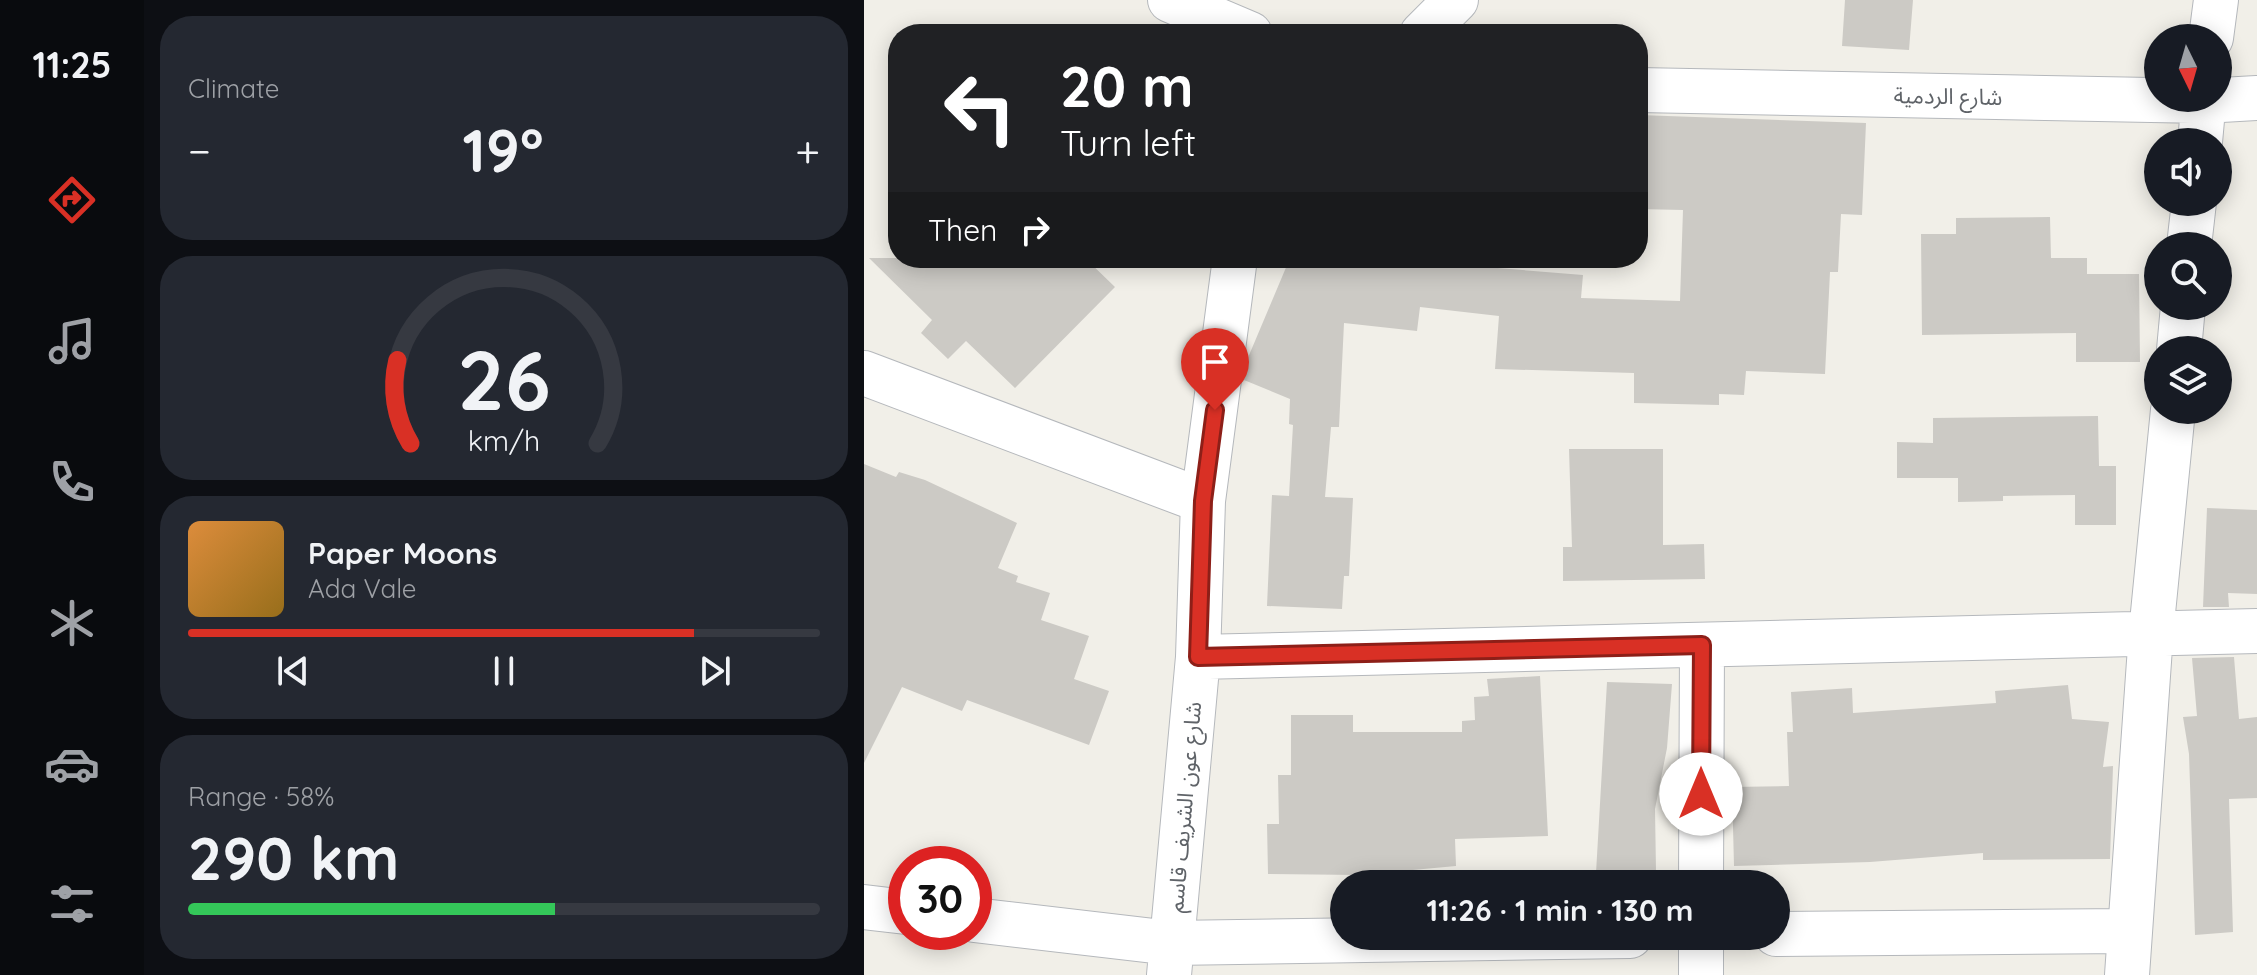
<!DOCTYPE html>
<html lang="en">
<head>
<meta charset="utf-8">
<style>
  body { margin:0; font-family:Quicksand,"Noto Sans Arabic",sans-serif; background:#242831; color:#f1f3f6; height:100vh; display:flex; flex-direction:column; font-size:30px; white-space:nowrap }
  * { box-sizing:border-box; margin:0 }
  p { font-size:26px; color:#9ea1a6 }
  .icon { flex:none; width:44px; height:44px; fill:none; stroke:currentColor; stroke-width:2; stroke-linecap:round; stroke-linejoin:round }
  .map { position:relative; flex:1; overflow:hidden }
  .panel { display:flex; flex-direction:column; gap:16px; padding:16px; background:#0d0f14; width:720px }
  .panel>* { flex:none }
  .top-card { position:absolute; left:24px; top:24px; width:760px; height:244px; border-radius:32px; box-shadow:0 4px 20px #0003; background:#202124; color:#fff; overflow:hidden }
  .needle { width:52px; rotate:175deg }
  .controls { position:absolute; left:1280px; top:24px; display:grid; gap:16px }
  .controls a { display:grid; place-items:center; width:88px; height:88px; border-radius:50%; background:#171b24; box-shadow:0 4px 20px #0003; font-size:40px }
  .speed { position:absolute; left:24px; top:846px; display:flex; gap:16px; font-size:40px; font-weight:700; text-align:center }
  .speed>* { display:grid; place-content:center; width:104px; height:104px; border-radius:50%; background:#171b24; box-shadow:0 4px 20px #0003; line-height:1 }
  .speed .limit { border:12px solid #d22; background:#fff; color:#111 }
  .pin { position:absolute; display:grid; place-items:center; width:68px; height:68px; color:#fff; margin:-82px -34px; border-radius:50% 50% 50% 0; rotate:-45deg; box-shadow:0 0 8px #0007 }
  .pin .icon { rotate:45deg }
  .me { position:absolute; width:88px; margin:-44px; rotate:0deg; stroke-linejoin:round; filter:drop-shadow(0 0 6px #0008) }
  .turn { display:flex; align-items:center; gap:28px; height:168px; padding:0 40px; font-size:36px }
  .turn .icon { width:104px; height:104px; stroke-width:2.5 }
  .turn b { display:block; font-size:56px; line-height:68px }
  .then { display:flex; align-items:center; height:76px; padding:0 40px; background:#0003; gap:16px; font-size:30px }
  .big { font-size:60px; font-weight:800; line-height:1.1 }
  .panel .widget { flex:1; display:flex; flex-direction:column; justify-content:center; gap:12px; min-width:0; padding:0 28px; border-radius:32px; background:#242831 }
  .panel .dial { align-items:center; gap:0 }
  .dial svg { height:208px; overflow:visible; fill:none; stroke:#363941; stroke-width:7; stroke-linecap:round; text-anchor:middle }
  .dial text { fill:#f1f3f6; stroke:none }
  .song { display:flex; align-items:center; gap:24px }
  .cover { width:96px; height:96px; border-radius:12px; background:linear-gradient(135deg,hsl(30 70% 55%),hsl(40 70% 35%)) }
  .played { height:8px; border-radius:4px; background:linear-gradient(90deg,#d93025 80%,#363941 80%) }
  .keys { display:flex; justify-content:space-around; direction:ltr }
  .heat { display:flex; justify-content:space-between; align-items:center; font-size:44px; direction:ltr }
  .charge { height:12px; border-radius:6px; background:linear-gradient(90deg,#34c759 58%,#363941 0) }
  .trip { position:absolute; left:466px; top:870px; width:460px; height:80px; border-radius:40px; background:#171b24; box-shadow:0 4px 20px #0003; font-weight:800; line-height:80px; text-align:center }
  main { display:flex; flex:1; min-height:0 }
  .dock { display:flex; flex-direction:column; width:144px; justify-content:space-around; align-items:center; background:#090b0e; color:#9ea1a6 }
  .dock .icon { width:56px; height:56px }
  .dock .current { color:#d93025 }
  .dock b { font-size:36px; color:#f1f3f6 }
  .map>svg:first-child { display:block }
</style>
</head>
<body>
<main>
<nav class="dock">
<b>11:25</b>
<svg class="icon current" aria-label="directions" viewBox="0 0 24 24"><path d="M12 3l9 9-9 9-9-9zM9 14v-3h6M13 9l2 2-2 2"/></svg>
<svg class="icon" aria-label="music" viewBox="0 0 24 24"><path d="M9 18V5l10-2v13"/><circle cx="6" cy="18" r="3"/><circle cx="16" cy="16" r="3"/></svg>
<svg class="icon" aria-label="phone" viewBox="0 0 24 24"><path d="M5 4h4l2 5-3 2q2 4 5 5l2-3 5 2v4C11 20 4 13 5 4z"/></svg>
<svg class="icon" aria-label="climate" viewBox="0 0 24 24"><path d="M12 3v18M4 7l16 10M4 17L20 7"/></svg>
<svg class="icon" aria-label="car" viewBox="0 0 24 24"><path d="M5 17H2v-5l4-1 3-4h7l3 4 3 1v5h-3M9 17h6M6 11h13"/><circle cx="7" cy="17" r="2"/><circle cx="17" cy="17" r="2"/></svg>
<svg class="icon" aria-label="filters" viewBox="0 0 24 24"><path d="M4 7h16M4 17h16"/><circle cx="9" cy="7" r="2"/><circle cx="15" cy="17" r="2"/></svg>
</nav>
<section class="panel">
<div class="widget"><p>Climate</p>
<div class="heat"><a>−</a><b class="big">19°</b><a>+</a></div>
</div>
<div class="widget dial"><svg viewBox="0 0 100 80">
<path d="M14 69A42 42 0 1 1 86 69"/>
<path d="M14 69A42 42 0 0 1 9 37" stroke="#d93025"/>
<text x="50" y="56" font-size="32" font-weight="700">26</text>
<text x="50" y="72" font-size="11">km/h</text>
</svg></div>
<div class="widget">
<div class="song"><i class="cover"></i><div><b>Paper Moons</b><p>Ada Vale</p></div></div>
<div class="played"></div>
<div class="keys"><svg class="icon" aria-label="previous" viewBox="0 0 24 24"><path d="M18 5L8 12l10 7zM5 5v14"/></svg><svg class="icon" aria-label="pause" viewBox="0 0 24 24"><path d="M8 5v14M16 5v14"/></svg><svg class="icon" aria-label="next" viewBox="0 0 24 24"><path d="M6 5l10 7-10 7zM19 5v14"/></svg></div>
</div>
<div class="widget"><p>Range · 58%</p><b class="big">290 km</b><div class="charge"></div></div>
</section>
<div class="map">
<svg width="1393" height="975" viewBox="0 0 1393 975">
  <rect width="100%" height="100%" fill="#f1efe8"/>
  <path fill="#cccac5" d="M981,0H1049L1045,50L978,46Z
    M775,115L1002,123L998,215L977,214L974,272H966L961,374L882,371L880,395L855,394V405L770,403V373L631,369L635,316L556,307L553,331L480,323L475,427H467L461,497L489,498L485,576H480L478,609L403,606L408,495L425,496L429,425L425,424L426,399L380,380L383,360L426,258H622L621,267L719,275L717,298L816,301L819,210L774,209Z
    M1186,217L1187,258H1223V274H1275L1276,362H1212V333L1058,335L1057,234H1092V218Z
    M5,258H221L251,287L151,388L102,341L84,359L57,333L68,320Z
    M1234,416L1235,466H1252V525H1211V495L1139,496V501L1094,502V478H1033V442L1069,443V418Z
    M705,449H799V545L840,544L841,579L699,581V547H708Z
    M0,464L32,477L35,472L61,480L153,523L134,568L154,576L152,582L186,593L177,620L225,636L210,679L245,691L225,745L103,700L98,711L38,687L0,763Z
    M1343,508L1393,510V594L1364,593L1365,607H1339Z
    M1370,657L1375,719L1393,717V798L1365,799L1369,932L1331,935L1325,754L1319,717L1333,716L1328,658Z
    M676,676L684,836L591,839L592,866L495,875L404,874L403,824H415L414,775H427V715H489V732H598V721L611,720L610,697L625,696L623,679Z
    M743,682L808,684L803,748L791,809L792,871L732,873Z
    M1204,685L1208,719L1245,722L1239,767L1249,766L1246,859L1119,860V853L1006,862L870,866L868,787L925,786L923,732H929L927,692L988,688L989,713L1132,703L1131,691Z"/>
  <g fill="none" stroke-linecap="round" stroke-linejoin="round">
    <defs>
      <path id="street" d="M306,0L386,34
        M558,34L592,0
        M1347,38L1352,0
        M774,90L1340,101L1393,98
        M1336,142L1340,98
        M1325,246L1330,202
        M1315,350L1319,306
        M0,373L339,501
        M334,657L1393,631
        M837,884L838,645
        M0,907L42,912
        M110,920L307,943L766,936
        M912,934L1264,931
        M305,975L334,657L339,501L371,258
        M837,975V936
        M1263,975L1287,633L1309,410"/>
    </defs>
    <use href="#street" stroke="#b5b8bc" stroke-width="46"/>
    <use href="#street" stroke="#fff" stroke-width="44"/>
  </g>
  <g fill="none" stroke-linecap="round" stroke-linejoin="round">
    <defs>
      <path id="route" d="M351,410L339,501L334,657L838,645L837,794"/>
    </defs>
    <use href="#route" stroke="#8d1f18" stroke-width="20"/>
    <use href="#route" stroke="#d93025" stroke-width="14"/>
  </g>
  <g text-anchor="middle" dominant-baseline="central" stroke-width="6" stroke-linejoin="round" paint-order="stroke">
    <g font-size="22" fill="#5f6368" stroke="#fff">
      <text transform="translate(1084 96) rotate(1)">شارع الردمية</text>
      <text transform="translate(320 807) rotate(-85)">شارع عون الشريف قاسم</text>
    </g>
  </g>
</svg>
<div class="controls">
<a><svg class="needle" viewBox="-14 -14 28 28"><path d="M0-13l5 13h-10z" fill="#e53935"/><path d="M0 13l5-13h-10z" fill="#9ea1a6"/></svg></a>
<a><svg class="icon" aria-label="sound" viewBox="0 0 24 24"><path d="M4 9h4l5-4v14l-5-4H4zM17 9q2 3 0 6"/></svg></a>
<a><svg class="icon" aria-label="search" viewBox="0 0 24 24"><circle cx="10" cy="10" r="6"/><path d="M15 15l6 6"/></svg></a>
<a><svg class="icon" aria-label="layers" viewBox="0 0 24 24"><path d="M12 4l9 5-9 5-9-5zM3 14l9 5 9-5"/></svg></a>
</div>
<div class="speed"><div class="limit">30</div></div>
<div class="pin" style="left:351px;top:410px;background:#d93025"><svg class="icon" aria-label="arrive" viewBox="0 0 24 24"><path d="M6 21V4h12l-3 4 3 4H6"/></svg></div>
<svg class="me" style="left:837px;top:794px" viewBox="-20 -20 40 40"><circle r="19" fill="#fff"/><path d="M0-13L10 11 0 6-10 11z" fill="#d93025"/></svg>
<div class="trip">11:26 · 1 min · 130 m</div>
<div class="top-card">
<div class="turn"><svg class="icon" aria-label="left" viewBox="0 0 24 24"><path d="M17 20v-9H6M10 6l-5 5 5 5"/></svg><div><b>20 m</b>Turn left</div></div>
<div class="then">Then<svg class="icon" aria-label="right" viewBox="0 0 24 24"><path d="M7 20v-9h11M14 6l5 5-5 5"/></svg></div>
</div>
</div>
</main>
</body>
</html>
